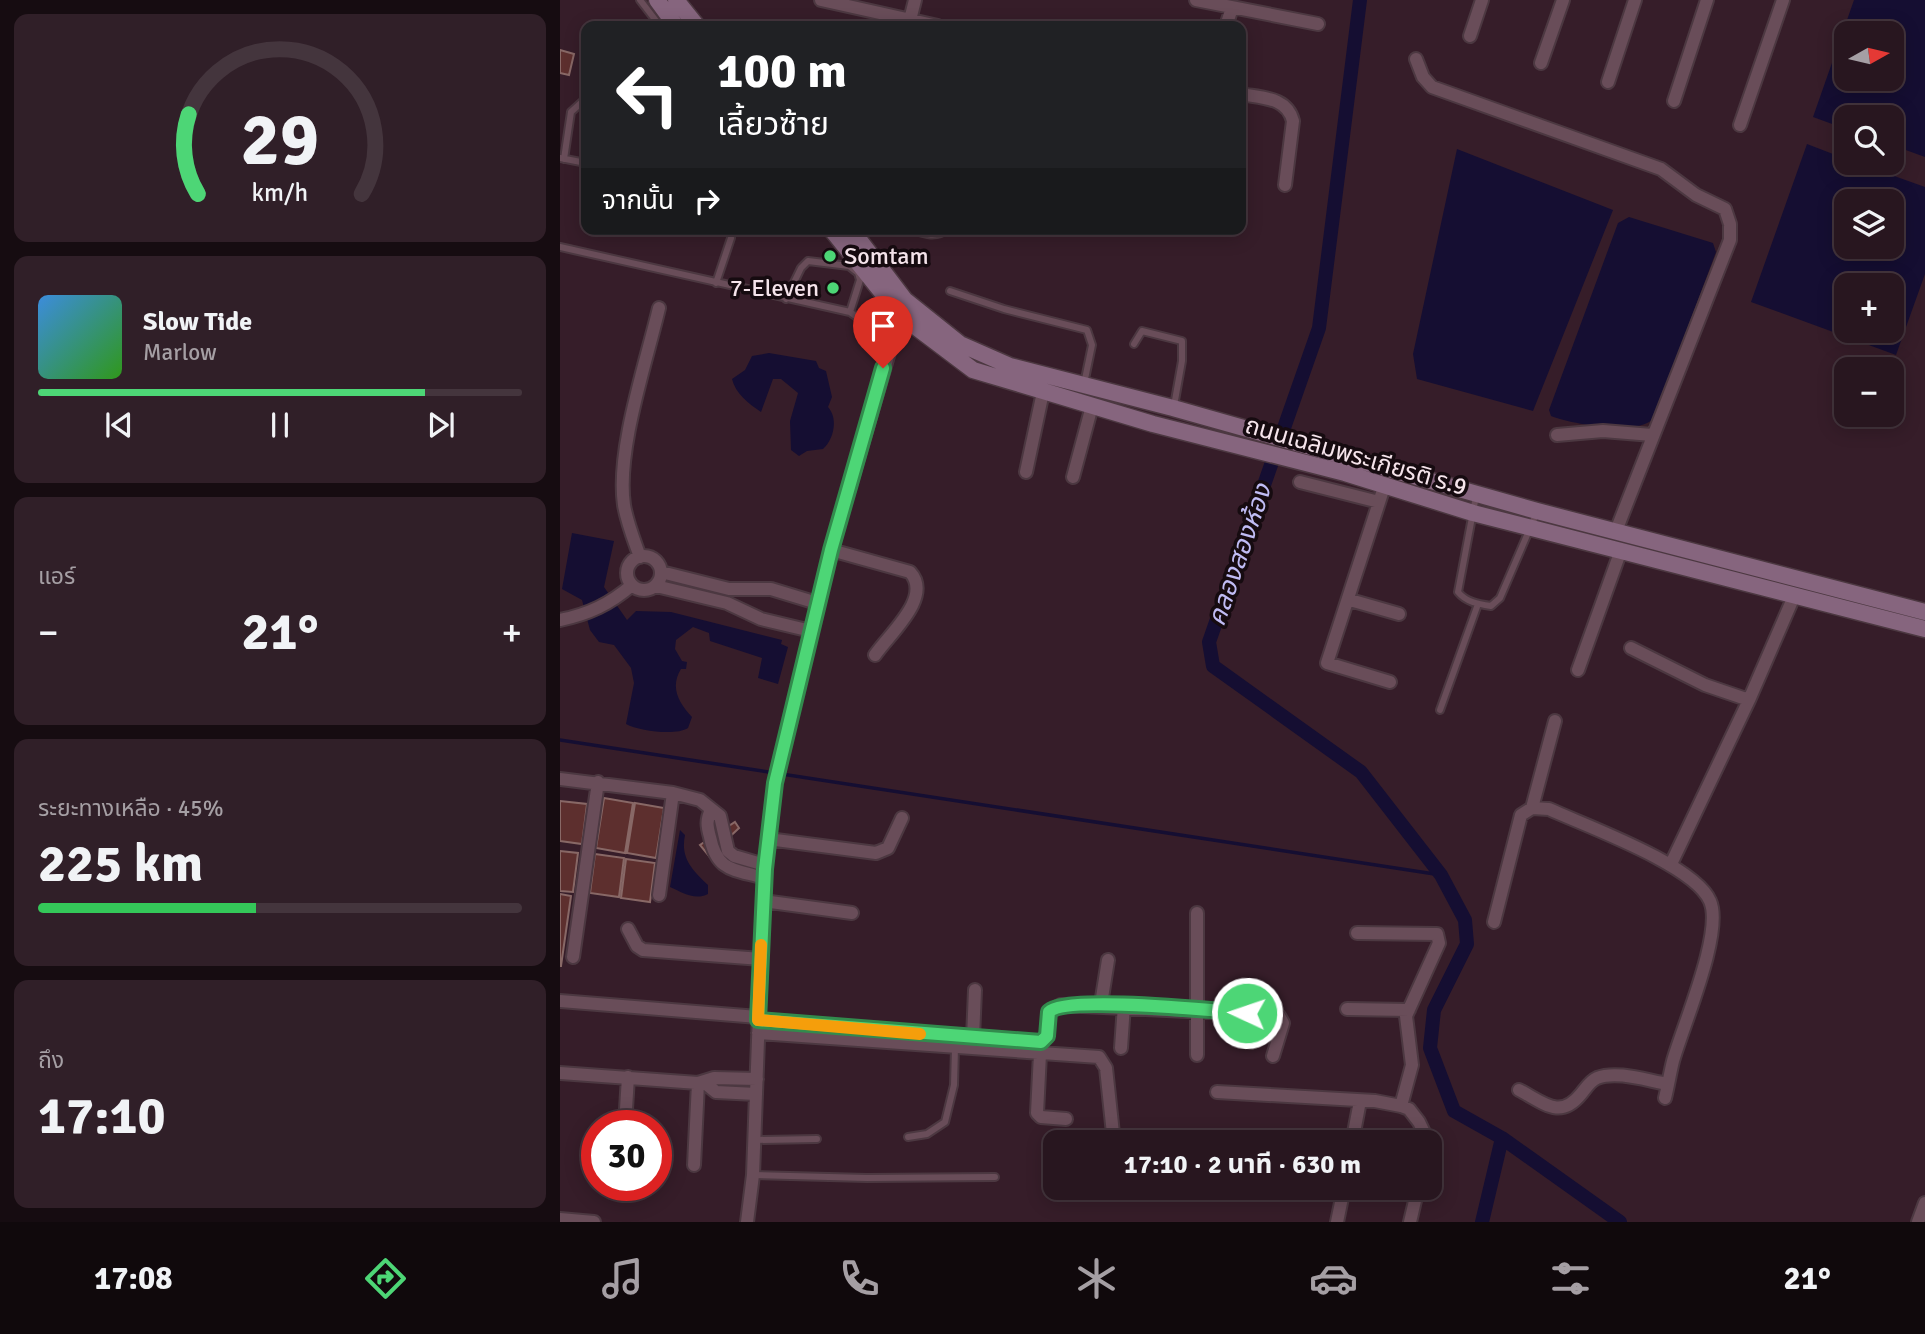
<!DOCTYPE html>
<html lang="th">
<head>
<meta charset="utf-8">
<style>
  body { margin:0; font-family:Signika,"Noto Sans Thai",sans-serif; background:#301f28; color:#f1f3f6; height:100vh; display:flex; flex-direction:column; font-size:26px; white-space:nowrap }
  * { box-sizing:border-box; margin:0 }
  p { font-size:23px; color:#a59fa4 }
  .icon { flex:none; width:38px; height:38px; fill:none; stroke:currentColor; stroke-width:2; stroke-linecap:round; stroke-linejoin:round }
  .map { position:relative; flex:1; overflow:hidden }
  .side { display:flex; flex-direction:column; gap:14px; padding:14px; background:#160c11; width:560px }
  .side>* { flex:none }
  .hud { position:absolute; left:21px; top:21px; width:665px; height:214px; border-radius:14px; box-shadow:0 4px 18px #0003,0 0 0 2px #44353d; background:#202124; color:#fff; overflow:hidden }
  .needle { width:46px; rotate:82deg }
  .tools { position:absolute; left:1274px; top:21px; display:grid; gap:14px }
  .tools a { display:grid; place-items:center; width:70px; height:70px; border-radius:14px; background:#28161f; box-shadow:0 4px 18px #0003,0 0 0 2px #44353d; font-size:35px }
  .speed { position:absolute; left:21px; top:1110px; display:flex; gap:14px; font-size:35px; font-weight:700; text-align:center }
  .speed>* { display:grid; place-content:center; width:91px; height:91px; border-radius:50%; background:#28161f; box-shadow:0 4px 18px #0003,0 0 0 2px #44353d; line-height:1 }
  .speed .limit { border:10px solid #d22; background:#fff; color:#111 }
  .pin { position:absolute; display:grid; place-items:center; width:60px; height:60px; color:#fff; margin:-72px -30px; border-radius:50% 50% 50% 0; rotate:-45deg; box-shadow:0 0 7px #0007 }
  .pin .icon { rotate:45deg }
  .me { position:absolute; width:77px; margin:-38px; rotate:273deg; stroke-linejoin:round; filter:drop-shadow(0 0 5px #0008) }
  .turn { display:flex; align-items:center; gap:24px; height:147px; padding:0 21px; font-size:32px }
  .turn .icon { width:91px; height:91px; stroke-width:2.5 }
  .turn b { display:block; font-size:49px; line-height:60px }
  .then { display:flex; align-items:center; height:66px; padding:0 21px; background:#0003; gap:14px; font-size:26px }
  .big { font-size:52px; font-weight:700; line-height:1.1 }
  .side .tile { flex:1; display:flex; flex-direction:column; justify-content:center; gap:10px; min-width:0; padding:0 24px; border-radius:14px; background:#301f28 }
  .side .dial { align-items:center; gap:0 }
  .dial svg { height:182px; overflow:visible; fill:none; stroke:#44353d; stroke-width:7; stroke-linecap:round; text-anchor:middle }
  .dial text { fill:#f1f3f6; stroke:none }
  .song { display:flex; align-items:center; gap:21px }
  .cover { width:84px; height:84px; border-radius:10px; background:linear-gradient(135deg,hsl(210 70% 55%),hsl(110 70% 35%)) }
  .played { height:7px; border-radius:4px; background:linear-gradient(90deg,#4dd676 80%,#44353d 80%) }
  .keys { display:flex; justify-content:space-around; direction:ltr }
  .heat { display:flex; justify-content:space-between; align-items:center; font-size:38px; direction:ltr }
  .charge { height:10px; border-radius:5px; background:linear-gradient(90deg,#34c759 45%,#44353d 0) }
  .trip { position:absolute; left:483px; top:1130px; width:399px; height:70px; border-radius:14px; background:#28161f; box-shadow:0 4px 18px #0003,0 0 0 2px #44353d; font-weight:700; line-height:70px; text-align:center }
  .menu { display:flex; height:112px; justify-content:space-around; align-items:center; background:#10090c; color:#a59fa4 }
  .menu .icon { width:49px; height:49px }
  .menu .on { color:#4dd676 }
  .menu b { font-size:32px; color:#f1f3f6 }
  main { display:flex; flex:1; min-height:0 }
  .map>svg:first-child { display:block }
</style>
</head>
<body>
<main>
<section class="side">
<div class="tile dial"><svg viewBox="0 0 100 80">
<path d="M14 69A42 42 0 1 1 86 69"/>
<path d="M14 69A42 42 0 0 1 10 34" stroke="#4dd676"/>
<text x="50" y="56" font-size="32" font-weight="700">29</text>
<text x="50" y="72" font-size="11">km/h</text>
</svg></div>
<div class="tile">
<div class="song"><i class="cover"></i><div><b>Slow Tide</b><p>Marlow</p></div></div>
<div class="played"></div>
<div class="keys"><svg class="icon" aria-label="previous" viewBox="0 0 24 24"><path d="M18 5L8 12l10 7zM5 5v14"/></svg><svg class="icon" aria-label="pause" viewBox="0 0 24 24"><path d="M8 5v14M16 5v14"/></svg><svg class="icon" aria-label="next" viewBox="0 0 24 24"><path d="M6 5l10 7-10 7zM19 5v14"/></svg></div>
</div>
<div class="tile"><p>แอร์</p>
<div class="heat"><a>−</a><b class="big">21°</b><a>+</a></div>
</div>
<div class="tile"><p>ระยะทางเหลือ · 45%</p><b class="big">225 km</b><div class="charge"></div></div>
<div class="tile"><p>ถึง</p><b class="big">17:10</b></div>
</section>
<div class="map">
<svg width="1365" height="1222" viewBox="0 0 1365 1222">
  <rect width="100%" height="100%" fill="#361d29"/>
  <path fill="#150e32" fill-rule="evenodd" d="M1294,0H1365V157L1332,145V117H1286V129L1253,117ZM1332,33V79H1286V33Z
    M1247,144L1286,159V163H1298L1365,187V274L1336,355L1191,302ZM1332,201V247H1286V201ZM1332,285V331H1286V285Z
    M897,149L1053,210L973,411L857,379L853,354Z
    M1069,217L1153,243L1156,252L1093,419C1076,436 1012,424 991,416L989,410L1058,223Z
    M209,353L256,361L259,368L266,371L272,397L268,407C279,419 273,441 263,449L247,451L239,456L231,450L230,421L238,393L221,379H213L201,412C189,404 175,393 172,379L185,370L192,356Z
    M12,533L54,541L44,587L67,620L76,611L111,612L222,640L221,644L228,647L218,684L198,678L202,658L150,641L149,633L133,627L116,640L115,649L122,661L127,662L126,669H121C110,687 118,702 132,717L128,728C116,736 79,731 66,724L74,683L71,668L54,645L39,642L30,630L22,600L2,589Z
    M120,830L125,835C120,859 133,870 148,885V894C134,901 122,892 110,887Z"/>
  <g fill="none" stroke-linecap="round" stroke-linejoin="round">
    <path stroke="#150e32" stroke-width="3.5" d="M0,740L881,875"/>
    <path stroke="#150e32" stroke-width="14" d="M800,0L759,328L649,642L653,666L801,772L881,875L905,920L907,944L874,1010L870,1048L894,1111L942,1138L1060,1222
      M922,1222L942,1138"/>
  </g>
  <path fill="#5d2f2e" stroke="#886866" stroke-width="2" d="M0,50L14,54L9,75L0,73Z
    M44,798L73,803L65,853L36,848Z
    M0,801L27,804L22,844L0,841Z
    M75,803L104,808L96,858L67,853Z
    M175,822L179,828L149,856L140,845Z
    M0,851L18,853L13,892L0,891Z
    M35,854L64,858L59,897L30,893Z
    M66,859L95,863L90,902L61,898Z
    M0,894L11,896L1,966H0Z"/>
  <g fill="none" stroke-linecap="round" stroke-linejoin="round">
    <defs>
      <path id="service" d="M80,0L100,26
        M0,158L26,163
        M4,159L11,112L22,102
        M349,229C362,233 376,239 387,229
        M0,247L290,312L331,342
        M156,283L171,238
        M390,291L444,309L527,330L532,345L524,384
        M226,299L241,268L248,261L289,266L298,273L300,280L290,312
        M574,344L582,331L622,341V361L614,406
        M916,496L898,592C906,602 918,604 931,606L940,598L977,512
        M880,710L918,604
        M348,1137L367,1134L385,1122L394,1085L395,1048
        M195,1140L257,1139
        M193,1175L307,1178L435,1177"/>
      <path id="minor" d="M261,0L378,26
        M636,0L758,24
        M350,20L355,0
        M666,26L672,8
        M910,36L922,0
        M856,59L863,77L872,87L1101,169L1136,195L1165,209L1170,224V240L1056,531
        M981,63L1003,0
        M1048,82L1075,0
        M681,94C702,98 727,97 733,121L725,185
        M1114,101L1147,0
        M1180,125L1223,0
        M997,435L1043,431L1092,435
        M466,472L483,392
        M513,477L532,406
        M740,482L819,502
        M824,487L767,663L830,682
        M271,550L350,572C373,597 330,633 315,655
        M67 573a17 17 0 1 1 34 0a17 17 0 1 1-34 0Z
        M80,557C74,540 67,523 64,505C56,451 86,363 99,308
        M101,572L169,589H211L257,603
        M96,586L167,603L201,619L251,631
        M790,600L839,614
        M0,620C29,614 50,604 72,585
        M1071,648L1145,685L1189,700
        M1018,670L1061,550
        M0,779L113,793L140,800L160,816L168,851L174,856L205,865
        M972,808L995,721
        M151,810C146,820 147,826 150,837C157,872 174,869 204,878
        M208,839L316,853L328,848L342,818
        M1111,864L1189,700L1235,594
        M99,895L113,793
        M203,901L292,913
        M934,922L961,815L972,808L989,809C1026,826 1135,865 1150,901C1164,932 1122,1028 1113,1061C1110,1073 1108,1086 1105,1098
        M68,929L77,946L83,950L201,959
        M797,933L877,934L879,943L846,1016L852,1065L841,1106
        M13,957L38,782
        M0,1001L198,1017
        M541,1004L548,960
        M787,1009L849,1010
        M198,1020L481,1042L487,1036L489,1012L501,1005L712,1015L719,1016L723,1023L713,1056
        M198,1033L539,1057L546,1068L554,1143
        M413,1038L415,990
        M561,1048L564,1005
        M480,1054L477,1113L481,1117L506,1119
        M637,1055V913
        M0,1073L138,1083L154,1078L197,1079
        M145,1083L156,1092L196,1094
        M959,1090C984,1103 1000,1120 1021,1094C1026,1088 1030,1081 1037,1078C1057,1070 1088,1081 1108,1084
        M657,1092L815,1101L841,1106L849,1109L859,1122L869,1143
        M65,1125L68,1077
        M792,1143L800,1101
        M134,1165L138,1083
        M0,1219L34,1222
        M187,1222L193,1175L204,878L215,783L271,550L340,315
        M777,1222L784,1188
        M850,1222L858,1188
        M1358,1222L1365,1203"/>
      <path id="secondary" d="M97,0L116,26
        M116,0L137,26
        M271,229L340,315L413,370L593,424L785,473L913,513L1365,629
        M291,229L345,300L400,344L450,366L613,408L977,511L1365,612"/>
    </defs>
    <use href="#service" stroke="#4c3841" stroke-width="10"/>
    <use href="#minor" stroke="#4c3841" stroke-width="16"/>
    <use href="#secondary" stroke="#4c3841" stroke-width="19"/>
    <use href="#service" stroke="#694d59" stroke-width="6"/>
    <use href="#minor" stroke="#694d59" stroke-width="12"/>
    <use href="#secondary" stroke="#86657e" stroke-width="16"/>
  </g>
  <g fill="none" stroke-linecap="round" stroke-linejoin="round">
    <defs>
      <path id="route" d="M323,368L271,550L215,783L205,869L198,1020L481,1042L487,1036L489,1012C504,995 657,1011 687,1013"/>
    </defs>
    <use href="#route" stroke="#328b4d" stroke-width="18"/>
    <use href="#route" stroke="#4dd676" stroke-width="12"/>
    <path stroke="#f59e0b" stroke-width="12" d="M201,945L198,1020L360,1034"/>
  </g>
  <g fill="#4dd676" stroke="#160b10" stroke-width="2.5">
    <circle cx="270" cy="256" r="7"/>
    <circle cx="273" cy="288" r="7"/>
  </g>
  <g text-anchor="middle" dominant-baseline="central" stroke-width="7" stroke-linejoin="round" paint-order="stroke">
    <g font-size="24" fill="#f5e4eb" stroke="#160b10" text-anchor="start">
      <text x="284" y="256">Somtam</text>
      <text x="259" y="288" text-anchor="end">7-Eleven</text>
    </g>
    <g font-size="24" fill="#f5e4eb" stroke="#160b10">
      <text transform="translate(796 456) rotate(16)">ถนนเฉลิมพระเกียรติ ร.9</text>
    </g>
    <g font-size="26" font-style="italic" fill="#c0bcf4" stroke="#160b10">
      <text transform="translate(680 555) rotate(-71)">คลองสองห้อง</text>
    </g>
  </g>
</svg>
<div class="tools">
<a><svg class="needle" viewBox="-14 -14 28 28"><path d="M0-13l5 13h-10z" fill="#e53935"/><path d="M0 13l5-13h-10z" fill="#a59fa4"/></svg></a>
<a><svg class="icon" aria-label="search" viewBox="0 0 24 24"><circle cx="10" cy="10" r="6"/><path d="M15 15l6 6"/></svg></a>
<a><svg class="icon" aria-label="layers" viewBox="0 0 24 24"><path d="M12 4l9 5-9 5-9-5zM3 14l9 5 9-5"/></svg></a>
<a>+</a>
<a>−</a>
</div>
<div class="speed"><div class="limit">30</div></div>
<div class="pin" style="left:323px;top:368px;background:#d93025"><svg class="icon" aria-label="arrive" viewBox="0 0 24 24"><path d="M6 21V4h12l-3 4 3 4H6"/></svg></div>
<svg class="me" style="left:687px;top:1013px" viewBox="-20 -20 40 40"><circle r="17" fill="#4dd676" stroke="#fff" stroke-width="3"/><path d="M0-11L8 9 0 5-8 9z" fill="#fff"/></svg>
<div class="trip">17:10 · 2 นาที · 630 m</div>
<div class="hud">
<div class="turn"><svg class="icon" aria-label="left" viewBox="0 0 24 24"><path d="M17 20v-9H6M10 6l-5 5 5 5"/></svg><div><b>100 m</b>เลี้ยวซ้าย</div></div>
<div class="then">จากนั้น<svg class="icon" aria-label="right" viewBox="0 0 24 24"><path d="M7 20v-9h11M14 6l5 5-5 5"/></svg></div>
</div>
</div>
</main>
<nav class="menu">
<b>17:08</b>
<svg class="icon on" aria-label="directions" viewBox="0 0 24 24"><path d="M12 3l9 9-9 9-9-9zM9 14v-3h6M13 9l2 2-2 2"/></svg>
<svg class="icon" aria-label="music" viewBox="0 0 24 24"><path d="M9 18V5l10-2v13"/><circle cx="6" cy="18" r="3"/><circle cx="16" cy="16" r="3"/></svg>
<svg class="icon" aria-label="phone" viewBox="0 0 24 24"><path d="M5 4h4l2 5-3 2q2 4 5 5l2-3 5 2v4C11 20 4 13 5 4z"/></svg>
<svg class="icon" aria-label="climate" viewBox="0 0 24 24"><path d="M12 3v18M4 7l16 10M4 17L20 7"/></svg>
<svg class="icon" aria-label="car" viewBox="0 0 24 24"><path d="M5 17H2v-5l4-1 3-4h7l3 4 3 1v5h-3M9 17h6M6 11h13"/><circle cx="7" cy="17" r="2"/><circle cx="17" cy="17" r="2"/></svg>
<svg class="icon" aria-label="filters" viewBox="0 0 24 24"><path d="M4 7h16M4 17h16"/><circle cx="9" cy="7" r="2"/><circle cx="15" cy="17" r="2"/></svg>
<b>21°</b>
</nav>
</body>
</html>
